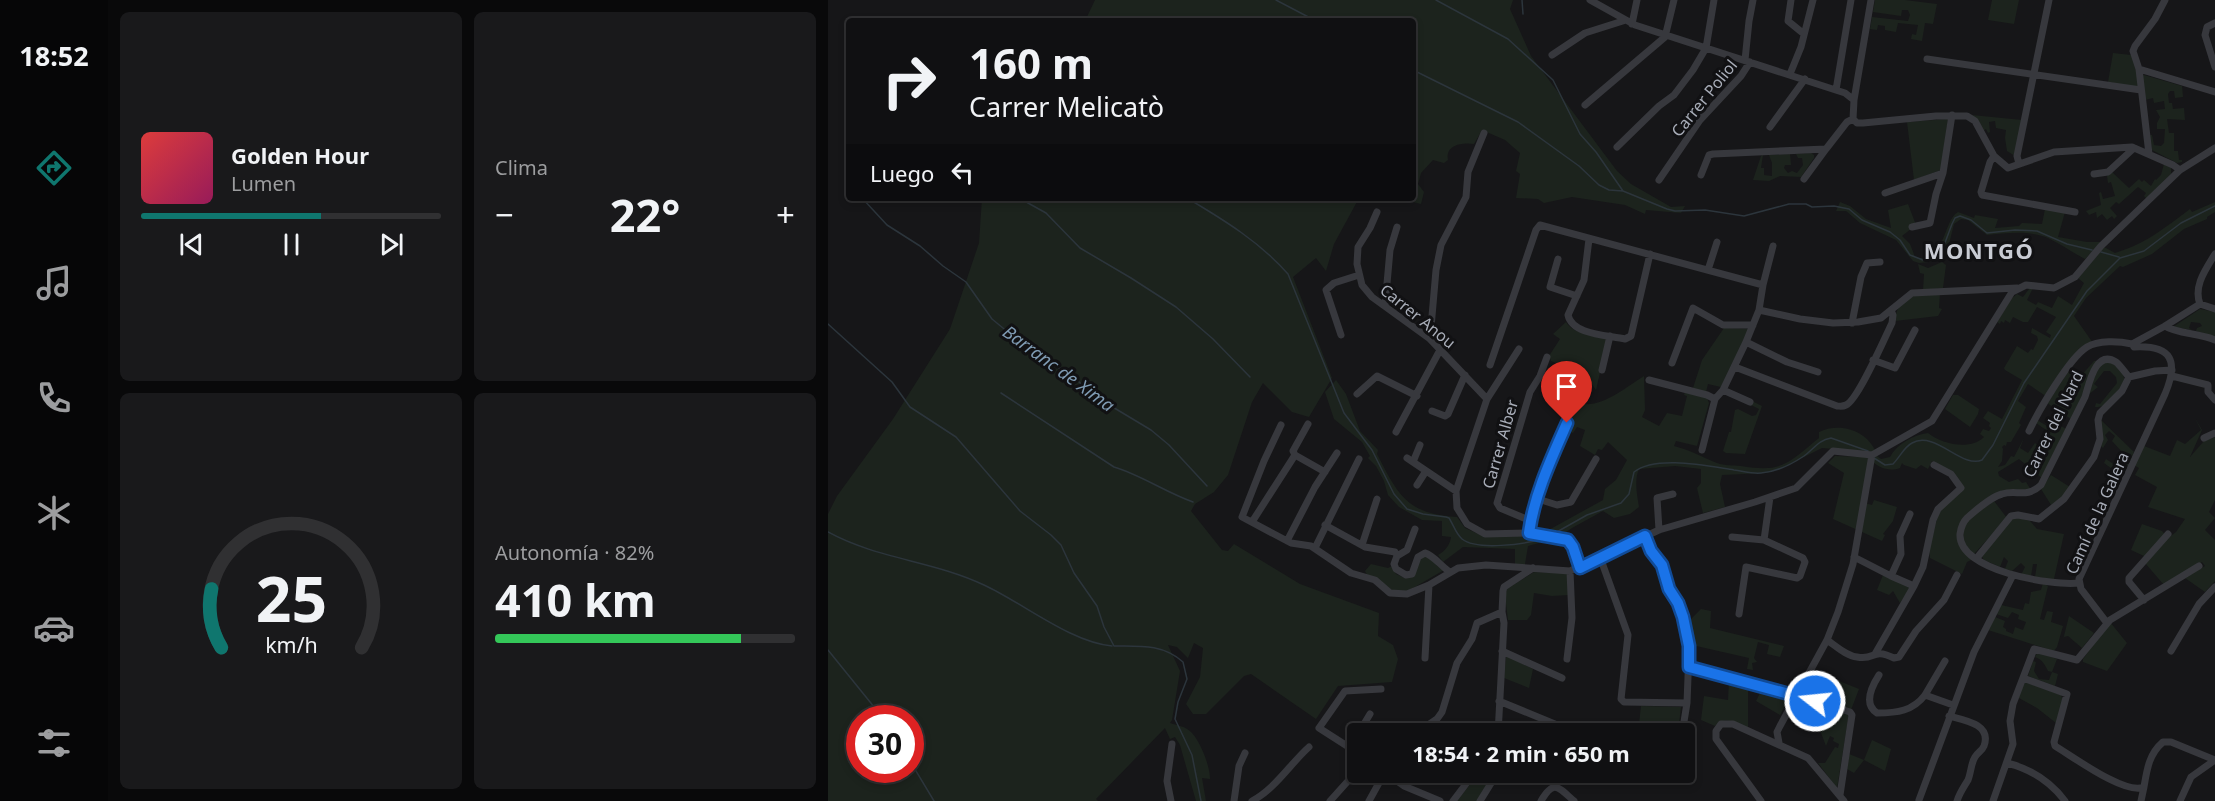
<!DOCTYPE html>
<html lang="es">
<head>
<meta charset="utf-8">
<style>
  body { margin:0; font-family:"Noto Sans",sans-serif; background:#19191b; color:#f1f3f6; height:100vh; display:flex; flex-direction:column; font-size:22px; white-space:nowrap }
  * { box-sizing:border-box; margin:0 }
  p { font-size:20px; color:#9c9d9f }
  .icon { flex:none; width:33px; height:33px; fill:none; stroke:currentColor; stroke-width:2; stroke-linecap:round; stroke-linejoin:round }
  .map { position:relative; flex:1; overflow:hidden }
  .details { display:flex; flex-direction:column; gap:12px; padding:12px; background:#09090a; width:720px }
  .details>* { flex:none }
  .hud { position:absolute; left:18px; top:18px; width:570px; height:183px; border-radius:6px; box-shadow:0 3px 9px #0003,0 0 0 2px #303032; background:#101012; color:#f1f3f6; overflow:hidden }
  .speed { position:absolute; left:18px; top:705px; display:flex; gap:12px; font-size:30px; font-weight:700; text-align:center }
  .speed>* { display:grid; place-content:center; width:78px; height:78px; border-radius:50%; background:#101012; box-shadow:0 3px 9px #0003,0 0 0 2px #303032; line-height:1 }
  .speed .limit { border:9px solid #d22; background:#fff; color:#111 }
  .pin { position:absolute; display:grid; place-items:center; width:51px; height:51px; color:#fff; margin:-62px -26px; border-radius:50% 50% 50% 0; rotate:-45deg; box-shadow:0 0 6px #0007 }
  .pin .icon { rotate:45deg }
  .me { position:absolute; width:66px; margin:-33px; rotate:286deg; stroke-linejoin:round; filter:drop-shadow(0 0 4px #0008) }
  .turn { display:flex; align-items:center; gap:21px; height:126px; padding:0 24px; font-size:27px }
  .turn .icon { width:78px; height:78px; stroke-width:2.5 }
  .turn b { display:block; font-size:42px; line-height:51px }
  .then { display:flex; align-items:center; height:57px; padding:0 24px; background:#0003; gap:12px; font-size:22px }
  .big { font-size:45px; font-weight:700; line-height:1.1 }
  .details .widget { flex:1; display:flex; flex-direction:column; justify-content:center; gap:9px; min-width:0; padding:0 21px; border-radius:9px; background:#19191b }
  .details .dial { align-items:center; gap:0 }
  .dial svg { height:156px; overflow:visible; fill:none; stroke:#303032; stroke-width:7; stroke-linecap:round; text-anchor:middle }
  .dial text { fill:#f1f3f6; stroke:none }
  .song { display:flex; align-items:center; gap:18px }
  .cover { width:72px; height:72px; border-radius:9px; background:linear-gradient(135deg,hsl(0 70% 55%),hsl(330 70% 35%)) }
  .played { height:6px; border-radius:3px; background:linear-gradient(90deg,#0f766e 60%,#303032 60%) }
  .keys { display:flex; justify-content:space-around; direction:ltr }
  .heat { display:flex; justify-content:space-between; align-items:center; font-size:33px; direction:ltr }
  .charge { height:9px; border-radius:4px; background:linear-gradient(90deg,#34c759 82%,#303032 0) }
  .details .tiles { flex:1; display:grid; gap:12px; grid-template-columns:repeat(2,1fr) }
  .trip { position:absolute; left:519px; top:723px; width:348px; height:60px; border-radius:6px; background:#101012; box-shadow:0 3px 9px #0003,0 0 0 2px #303032; font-weight:700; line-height:60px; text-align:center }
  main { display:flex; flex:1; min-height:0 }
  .dock { display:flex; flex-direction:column; width:108px; justify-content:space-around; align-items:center; background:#060607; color:#9c9d9f }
  .dock .icon { width:42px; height:42px }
  .dock .on { color:#0f766e }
  .dock b { font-size:27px; color:#f1f3f6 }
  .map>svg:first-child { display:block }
</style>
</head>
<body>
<main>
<nav class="dock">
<b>18:52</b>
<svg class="icon on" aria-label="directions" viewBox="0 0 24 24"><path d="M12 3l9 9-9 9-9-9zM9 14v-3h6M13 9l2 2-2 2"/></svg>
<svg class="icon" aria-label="music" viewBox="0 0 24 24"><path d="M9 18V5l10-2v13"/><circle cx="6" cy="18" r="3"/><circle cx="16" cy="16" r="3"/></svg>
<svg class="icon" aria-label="phone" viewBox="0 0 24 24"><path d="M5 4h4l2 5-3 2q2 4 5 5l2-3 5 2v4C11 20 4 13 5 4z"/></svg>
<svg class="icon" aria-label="climate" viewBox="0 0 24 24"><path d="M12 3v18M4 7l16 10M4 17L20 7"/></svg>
<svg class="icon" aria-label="car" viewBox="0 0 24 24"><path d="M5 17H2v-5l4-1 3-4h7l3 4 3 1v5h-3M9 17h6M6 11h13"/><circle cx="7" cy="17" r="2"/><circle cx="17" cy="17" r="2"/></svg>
<svg class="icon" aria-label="filters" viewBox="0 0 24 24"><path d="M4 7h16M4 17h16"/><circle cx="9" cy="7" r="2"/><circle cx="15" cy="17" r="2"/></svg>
</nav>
<section class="details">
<div class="tiles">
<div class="widget">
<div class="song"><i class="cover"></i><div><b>Golden Hour</b><p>Lumen</p></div></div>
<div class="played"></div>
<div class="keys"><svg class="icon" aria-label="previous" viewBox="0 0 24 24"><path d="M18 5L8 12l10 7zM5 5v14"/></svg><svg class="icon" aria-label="pause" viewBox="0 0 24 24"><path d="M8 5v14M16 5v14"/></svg><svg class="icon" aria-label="next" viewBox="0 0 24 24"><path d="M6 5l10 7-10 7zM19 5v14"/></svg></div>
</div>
<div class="widget"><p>Clima</p>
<div class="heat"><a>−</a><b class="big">22°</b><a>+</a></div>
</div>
<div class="widget dial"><svg viewBox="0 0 100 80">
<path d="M14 69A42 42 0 1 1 86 69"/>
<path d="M14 69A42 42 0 0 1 9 39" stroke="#0f766e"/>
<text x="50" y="56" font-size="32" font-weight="700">25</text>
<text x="50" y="72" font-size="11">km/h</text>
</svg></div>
<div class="widget"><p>Autonomía · 82%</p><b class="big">410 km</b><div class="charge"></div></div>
</div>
</section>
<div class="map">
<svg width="1387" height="801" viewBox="0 0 1387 801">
  <rect width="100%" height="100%" fill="#161618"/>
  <path fill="#1c231d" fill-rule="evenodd" d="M267,0H685L682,9L703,56L789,171L803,184L843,207L857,206L853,213L818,210L817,214L797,205L744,197L716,203L710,199L688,198L692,174L688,171L692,153L677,140L654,130L646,144C634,142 617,145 620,160L616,163L605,160L593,173L590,184L596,192L593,204L569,198H585V21H257Z
    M1047,0H1077L1109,4L1105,24L1097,23L1094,41L1083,39L1084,34L1088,35L1090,25L1070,23L1068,32L1057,30V26L1050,25L1049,30L1042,29L1044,17L1080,21L1082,15L1080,10H1074L1073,16L1045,12Z
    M1164,0H1191L1186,24L1160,20Z
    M1285,53L1303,55L1308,62L1310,87L1280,82Z
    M1316,75L1354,86L1355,97L1347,98L1346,91H1342L1340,94L1341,103H1344L1345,109L1356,108L1357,120L1339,119L1341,133H1346V151H1350L1351,160H1354V162L1349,163L1324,150L1321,135H1324L1326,145L1333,146L1336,143L1337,129H1329V123L1332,117L1328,110L1337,109L1336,101L1326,103L1325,98L1317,100L1314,76Z
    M1144,115L1194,120L1187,156L1179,151L1177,138L1178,130L1168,128L1167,121L1161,122L1162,132L1160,133L1158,129L1155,131Z
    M1120,119L1113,170L1086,180L1079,122Z
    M983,153L986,155V158L973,177L952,176L941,181L925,180L933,156L935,155L933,168H936V175L944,176V163L941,155L962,154L963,165H957L956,168L960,173L964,171L969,173L975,165L974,158H970L968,154Z
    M1336,164L1343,168V174L1319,199L1316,196L1318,193L1310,187L1291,204L1288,202L1282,208L1289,216L1286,219L1284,216L1279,220L1274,214L1269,218L1268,212L1261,215L1258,211L1273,205L1271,193L1273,192L1275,199L1287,196L1283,182L1280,183L1279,176L1284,172L1301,188L1311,179L1314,182L1316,180L1323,186L1327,179L1328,180L1333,175Z
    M154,198H531L506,244L498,271L488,258L465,277L504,378L481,417L464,412L435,383L424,402L400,475L386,492L367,504L363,511L394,550L400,551L406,544L472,584L551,613L550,636L565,645L570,659L564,682L510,686L488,719L423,674L416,676L378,714H365L358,704L372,677L375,648L366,643L360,658L349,647L340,645L352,671L344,720L342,723C350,726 358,726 364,733C373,743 382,766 382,779L374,778L378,801H368L352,745L347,737L342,739L337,728L268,799L270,801H0V514L9,496L65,419L122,329L151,243ZM32,718H82V770H32Z
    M1012,202L1022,206L1038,219L1063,228L1060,210L1080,204L1088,225L1074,236L1082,244L1087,257C1117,266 1115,220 1130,212L1146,218L1147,215L1170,219L1167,228L1191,226L1194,223L1214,224L1217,209L1237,212L1230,237L1259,242H1274L1257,259C1245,253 1233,244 1220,238C1202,230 1178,233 1159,235L1140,220L1133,219L1126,224L1120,248L1111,261L1091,263L1085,261L1068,240L1032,223L1018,211H1008Z
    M1387,202V212L1379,217V219L1356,229L1324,254L1295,267L1292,266L1258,298L1246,316L1265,343L1257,346L1219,397L1200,384L1190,401L1198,407L1191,423L1193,425L1183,442H1179L1178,446L1176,445L1174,447L1175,449L1174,461L1170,467L1177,465L1183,456L1186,457L1196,438L1192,448L1200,453L1207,443L1212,447L1221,432L1208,423L1209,420L1219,426L1225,421L1238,429L1215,479L1191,459L1170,472L1171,476L1181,482L1190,479L1194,483L1198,482L1203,490L1181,492L1139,515L1131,534L1145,559L1139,562L1134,574L1102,558L1101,550L1111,511L1132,493L1119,469L1104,461L1100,469L1093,465L1088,469L1076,465L1074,463L1072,468C1061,472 1050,468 1042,459L1033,502L1044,505L1046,500L1069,507L1065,521L1055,534L1057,535L1054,541L1005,519L1016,473L1000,463L1007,456L1039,457L1020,450L994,448L956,467L939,473L894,475L892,484L897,507L875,513L869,488L873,483V469L847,466L811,469C806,480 809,495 811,507L802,514L786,518L775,511L744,528L734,535L717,532L775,500L777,489L788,480L799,460L780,442L774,450L770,449L767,455L752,446L757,430L749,427L745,433L739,431L745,412L750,403C772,410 798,387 816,376L817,410L814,417L831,426L839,413L854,416L859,396L856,395L857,392L879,398L881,403L869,446L848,441L846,446C862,450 874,457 889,463C897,466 905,465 913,466C955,473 960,463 991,438V432C1013,421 1043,432 1049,456L1053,459L1062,457C1069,444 1085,435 1100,433C1114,444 1142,451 1156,437L1152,434L1155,429L1161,431L1163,428L1161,426L1162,423L1155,418L1160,411L1174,419L1194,380L1177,370L1176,368L1189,346L1200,353L1203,349L1205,350L1210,340L1209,336L1203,333L1204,328L1222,338L1223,335L1218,332L1228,317L1209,307L1200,322H1195L1185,317L1182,323L1177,320L1176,323L1173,321L1172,324L1169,322L1183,299L1189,294L1195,297L1201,289L1205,288L1199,300L1208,305L1210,302L1224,308L1230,296L1244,305L1256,283L1250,278L1276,247L1287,253C1319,243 1335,229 1362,209L1364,212Z
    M1114,262L1118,265L1115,288L1095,290L1096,274L1092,273L1090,264L1100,268Z
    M1112,293L1111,308L1114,309L1110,316L1067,321C1070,293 1089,295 1112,293Z
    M1372,309L1387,312V337L1368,331L1369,328L1374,326L1372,323L1363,322L1361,328L1364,330L1345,327Z
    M738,322C747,336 765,334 780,338L768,390L752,367L746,371L723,361L721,356L732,339L725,334Z
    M896,328L922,329L893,387L880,384L878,392L865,388L874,360Z
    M1266,361H1270L1256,396L1243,419L1219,403L1242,369L1252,377Z
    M1275,363H1285C1289,367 1296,372 1296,378C1297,390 1277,409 1267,407L1268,403L1272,404L1289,383L1288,377L1282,371H1276L1266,384L1270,387L1260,395L1269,368Z
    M508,380L518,394L532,431L550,450L549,454C570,495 579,514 629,517L637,528L655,536H703L725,539L700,546L697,564H687V549L635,547L615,562L610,555C617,551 622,545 623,537L614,536V521L594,520L571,507L560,495L556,481L548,466L540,458L542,456L534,442L506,419L497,392Z
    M1125,395H1130L1151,409L1150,414L1142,427L1117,409Z
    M924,401L934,406L917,454L898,453L895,451L901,432H903L907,410L910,409L924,416L928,415L931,409L923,405Z
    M1367,418L1374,430L1362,457L1376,441L1387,437V500L1381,512L1387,518L1377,530L1387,540V581L1377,592L1357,578L1377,566L1374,562L1336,585L1317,563L1316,556L1303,550L1314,524L1334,531L1340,538L1348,532L1357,519L1320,507L1329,487L1307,475L1311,468L1306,465L1316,446L1342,456L1349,440L1357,444L1373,430Z
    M1273,420L1306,452L1295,477L1276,463L1278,459L1287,465L1289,462L1292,463L1294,459V452L1284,441L1287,436L1281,431L1277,435L1280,440L1275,448L1273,446Z
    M1223,475L1242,487L1225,508L1213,489Z
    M1166,501L1179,518L1146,554C1136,548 1131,532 1139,521C1144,513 1158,507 1166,501Z
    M1188,517L1202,521L1209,529L1236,534L1226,579L1207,577L1209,564H1205L1203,576L1193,575L1197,567L1193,563L1184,571L1177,569L1180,561L1176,557L1172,567L1156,560L1154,557L1183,519Z
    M596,556L602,557L609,566L616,570L580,591H565L539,575L537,571L543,564L560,568L564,566L568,574L577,578Z
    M706,572L740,573L741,595L724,596L706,593L703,615L699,620H680L677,596L679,589Z
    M1055,575L1083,587L1072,603L1065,591L1061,595L1049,590Z
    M1215,583L1220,586L1212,619L1216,620L1219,611L1225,612L1223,622L1235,626L1229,647L1226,651L1160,630L1167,617L1177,621L1175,627L1178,629V631L1185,634L1187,627L1195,630L1198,622L1190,619L1191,615L1184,612L1180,618L1168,614L1173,605L1195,610L1197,603L1201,604L1203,592L1213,590Z
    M873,609L883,611L882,628L956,646L952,657L939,654L941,645L930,642L926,658L929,662L924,663L925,670L919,669L921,658L864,645L860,622Z
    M1241,616L1266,633L1254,648L1240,636L1236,637L1235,640Z
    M1282,622L1299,643L1279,671L1255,662V659Z
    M1210,652L1229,659L1224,672L1230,674L1227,686L1200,676L1205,661L1208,662L1206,671L1211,679L1221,680L1224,672L1220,671C1217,665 1215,660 1207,657Z
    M679,656L705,669L701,688L676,678L678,657Z
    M1006,679L1031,689L1023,710L1006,704L1007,695L1001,693Z
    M901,680L920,685V728C908,723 898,715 887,726L873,720L876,696L900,700Z
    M1197,682L1233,695L1235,701L1228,723L1209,708L1189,697Z
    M934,689L959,702L952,715L928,701Z
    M813,706L853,707L850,733H810Z
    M994,706H997L995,714H999L1001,708L1021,714L1009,788L990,763H997L1007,747L1010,748L1011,744L1005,741L1006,738L1002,736L998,746L990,725Z
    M1044,740L1063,749L1057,771L1036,760L1026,773L1019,769L1021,754L1036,760Z
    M651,773H667L649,801H629Z"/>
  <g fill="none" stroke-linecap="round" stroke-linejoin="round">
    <path stroke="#2c353c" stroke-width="1.5" d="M448,0L488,21
      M608,0L680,39L725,80L752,134L768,152L795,191
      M694,0L695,14
      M585,70L690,122L751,166L771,185L781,190L795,191L839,209L847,211L877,210L916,216L961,204H978L984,207L1006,206L1021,209L1034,220L1062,232L1072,240L1082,255L1095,260L1106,257L1115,248L1124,224L1127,218L1132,216L1143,220L1159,233L1187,230L1209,231L1239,244L1264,250
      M34,198L59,225L92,246L115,266L138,282L164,319L209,356L242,374L268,397L323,430L341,445L379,486
      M191,198L218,213L252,248L303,278L348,307L385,339L422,377
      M359,198C396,220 432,242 460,274L516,413L544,450L566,494L579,509L595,514L618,517L621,518C625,524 628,534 634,539C649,551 697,544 714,539
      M1273,252L1291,257
      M0,324L64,382L82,407L128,437L192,511L223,535L233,545L246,573L269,606L276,627L286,646C312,646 335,644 355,662L359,679L350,702L347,719L364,755L373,801
      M173,393L286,467C313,475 337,492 365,502
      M1046,458L1057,465L1065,464C1072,457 1076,447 1084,443C1107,430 1134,469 1154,460L1165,445L1196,383L1259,291L1292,258L1316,251L1353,223L1387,206
      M0,532C49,559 106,561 156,585C195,603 242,642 284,646
      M727,533L759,515L793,503L801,494L806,472C828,455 879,466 906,470C915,471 924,474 933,473C948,472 964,464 976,456C986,449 990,440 1003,438L1040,451
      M0,650L55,718
      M82,761L106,801"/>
    <path stroke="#37383d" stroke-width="7" d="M762,0L807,25L1017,93L1026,100L1025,119
      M963,0L960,21L976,34
      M1387,23L1379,27L1377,35L1387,67
      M804,24L809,0
      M724,55L757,33L798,20
      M1099,59L1313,90
      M917,60L921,21L925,0
      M1311,69L1305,51L1307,46L1327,19L1337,0
      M962,74L973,47L985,0
      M1008,90L1023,0
      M1026,100L1043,0
      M757,105L837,37L846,0
      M1025,119L1029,123H1035L1108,116H1139L1147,121L1166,156L1180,168L1226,152L1304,147L1345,165L1352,170
      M942,127L977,79
      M789,147L831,106L846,95L865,70L878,48L886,0
      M1321,154L1311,69L1387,92
      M1166,156L1162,162L1153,192L1154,195L1247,212
      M1191,164L1189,156L1221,0
      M1266,174L1280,172L1306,148
      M873,175L881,155L885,154L998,149L1019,122L1025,119
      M976,179L998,149
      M831,180L872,120L913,76L922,62
      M1057,193L1115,173L1124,115
      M549,212L542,228L530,247L529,264L534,285L544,297L602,339L659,399
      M1084,227L1102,223L1108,194L1115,173
      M761,239L756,280L740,315C744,335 780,335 797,339L803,336L822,254
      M1387,254C1378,269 1365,286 1372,304L1387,309
      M730,259L722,287L749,296
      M880,270L889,242
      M935,285L945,246
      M557,306L562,250L569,227
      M931,310L972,319L1005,323L1030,322L1053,318L1084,293L1189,288
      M1024,323L1033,277L1039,263L1052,262
      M1337,326C1349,334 1372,333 1387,340
      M513,335L498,290L506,283L531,275
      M602,339L608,270L613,245L638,197L640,172L656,133
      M918,342L959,362L990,372
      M691,349L659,399L628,491L629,508L639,524L657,534L701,533L739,540L745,547L752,568
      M1045,360L1067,368L1087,330
      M844,363L865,308L895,325H925
      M662,365L708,230L712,225L935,285L931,310L918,342L895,390L887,399L874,450
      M907,367L1009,406C1012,406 1014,407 1018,405C1030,400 1057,337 1064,323L1065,315L1063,310
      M774,370L782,336
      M1344,376L1380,385V392L1387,400
      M1301,377L1327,371L1344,370
      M821,380L879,395L887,399
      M895,390L922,402
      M529,394L549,376L589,396
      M604,411L617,416L620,414L637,375
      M453,425L436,461L414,517L463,543L483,546L523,573L547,580L562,593L579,594L601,585
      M1201,431C1210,412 1241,358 1259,347C1270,340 1291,341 1304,344
      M568,432L612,350
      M1376,438L1387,433
      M467,455L465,451L480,424
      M579,458L628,491
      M585,462L592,445
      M589,485L598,471
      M710,499L729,505L743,502L768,459
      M703,521L672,508L669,503L702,392L712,376L719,357
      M424,522L467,455L497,472
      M497,525L537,547L567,552L569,556L579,550L587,529
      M831,530L829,498L845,494
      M701,533C706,498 730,435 747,403
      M904,537L936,540L942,497
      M459,541L487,487L509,453
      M534,545L549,499
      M487,548L531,459
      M569,556L566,564L568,569L578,575L584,574L590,557L597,553C605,555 614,567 622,572
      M772,557L800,635L793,699L796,702L859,703L861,651L855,617L850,603L841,589L834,565L822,549L817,536
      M1026,557L1063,576L1086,586
      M1148,559L1183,516L1190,515L1211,519L1236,499L1266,457L1272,439L1270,420L1272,413L1294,391L1301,377
      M1063,576L1073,554L1072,536L1082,514
      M1251,583C1224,586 1130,571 1132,534C1133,527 1135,522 1139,518C1148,510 1163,497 1174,494C1189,489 1198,499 1213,485L1257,397C1261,385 1267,349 1288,362C1293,366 1297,373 1301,377
      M1316,600L1301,582V578L1340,534
      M911,614L918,567L969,578L972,576L977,562L975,558L936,540
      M1279,623L1253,589L1251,579L1337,394C1351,361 1344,345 1306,347L1304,344L1337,326L1372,304
      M999,640C1008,646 1018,656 1029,657C1048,661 1043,647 1066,658L1071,657L1088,631L1116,600L1129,575
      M674,651L734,678
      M1343,651L1371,604L1387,587
      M1047,654L1086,586L1095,567L1105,520L1110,509L1133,488L1123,474L1106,465
      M597,658L601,585L630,568L658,565L742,571L831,530L927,502L968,488L1005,451L1044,455L1104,421L1184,292L1198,285L1226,288L1247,277L1273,246L1352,170L1387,148
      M739,659L744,618L742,571
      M861,667L969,695L1022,712L1024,715L1012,795
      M1051,675C1044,686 1035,704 1049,713C1069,713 1085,711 1097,695L1125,705
      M1195,678L1239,694L1226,742L1227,746C1244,756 1298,796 1316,787C1319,769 1321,754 1335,742H1343L1387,760
      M1097,695L1117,661
      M671,701L751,734
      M1121,716C1136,720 1164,724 1156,746C1154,751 1150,752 1147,757C1143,763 1143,773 1140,780C1136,787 1132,792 1129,801
      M530,734L542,714
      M587,734L609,719L614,712L629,663L644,639L649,623L674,612
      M670,734L676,623L674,612L675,591L676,587L705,568
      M854,734L859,703
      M951,743L949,732L952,726L999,640L1010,612L1025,564L1044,455
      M530,753L491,728L517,691L553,689
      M1179,763C1203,769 1222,781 1237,801
      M556,772L576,786L612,801
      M1091,800L1146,652L1185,575
      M343,801L339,781L344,744
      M406,801L411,766L417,753
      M424,801C447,789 462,764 481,747
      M502,801L520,781L538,772
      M541,801L557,772
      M625,801L647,772
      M652,801L670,772
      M713,801C726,779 730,787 746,801
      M933,801L888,739V731L893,724H905L980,758L1016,801
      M1165,801L1185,744L1182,721L1185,704L1206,649L1249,660L1282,620L1371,566
      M1313,801L1316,787
      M1352,801L1363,777L1387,760"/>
  </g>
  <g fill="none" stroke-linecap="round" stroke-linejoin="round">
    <defs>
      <path id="route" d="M739,423C724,457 706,495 701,533L740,540L745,547L752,568L817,536L823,551L834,565L841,589L850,603L855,617L861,646V667L987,701"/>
    </defs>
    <use href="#route" stroke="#114b97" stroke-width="15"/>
    <use href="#route" stroke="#1a73e8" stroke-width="10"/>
  </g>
  <g text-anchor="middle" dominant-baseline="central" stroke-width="6" stroke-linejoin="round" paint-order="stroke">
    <g font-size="16" fill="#a8adb8" stroke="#111113">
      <text transform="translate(876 98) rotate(-51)">Carrer Poliol</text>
      <text transform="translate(590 316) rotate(39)">Carrer Anou</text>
      <text transform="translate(1225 424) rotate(-64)">Carrer del Nard</text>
      <text transform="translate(672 444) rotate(-74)">Carrer Alber</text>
      <text transform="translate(1269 513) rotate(-66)">Camí de la Galera</text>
    </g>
    <g font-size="18" font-style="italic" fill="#7f9bb3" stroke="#111113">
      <text transform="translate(231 368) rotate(36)">Barranc de Xima</text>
    </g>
    <g font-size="22" font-weight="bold" letter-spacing="1.5" fill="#c9ccd4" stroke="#111113">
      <text x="1151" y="250">MONTGÓ</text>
    </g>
  </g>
</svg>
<div class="speed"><div class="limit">30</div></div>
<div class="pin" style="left:739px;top:423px;background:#d93025"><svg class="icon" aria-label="arrive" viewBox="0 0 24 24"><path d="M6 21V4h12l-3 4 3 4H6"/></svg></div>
<svg class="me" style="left:987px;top:701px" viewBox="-20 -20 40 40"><circle r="17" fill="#1a73e8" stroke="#fff" stroke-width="3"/><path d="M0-11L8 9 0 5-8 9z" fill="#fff"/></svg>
<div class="trip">18:54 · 2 min · 650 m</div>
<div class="hud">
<div class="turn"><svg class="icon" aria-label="right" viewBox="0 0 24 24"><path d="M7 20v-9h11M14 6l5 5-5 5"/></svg><div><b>160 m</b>Carrer Melicatò</div></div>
<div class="then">Luego<svg class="icon" aria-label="left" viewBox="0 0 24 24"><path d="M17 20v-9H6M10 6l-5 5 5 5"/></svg></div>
</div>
</div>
</main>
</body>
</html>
